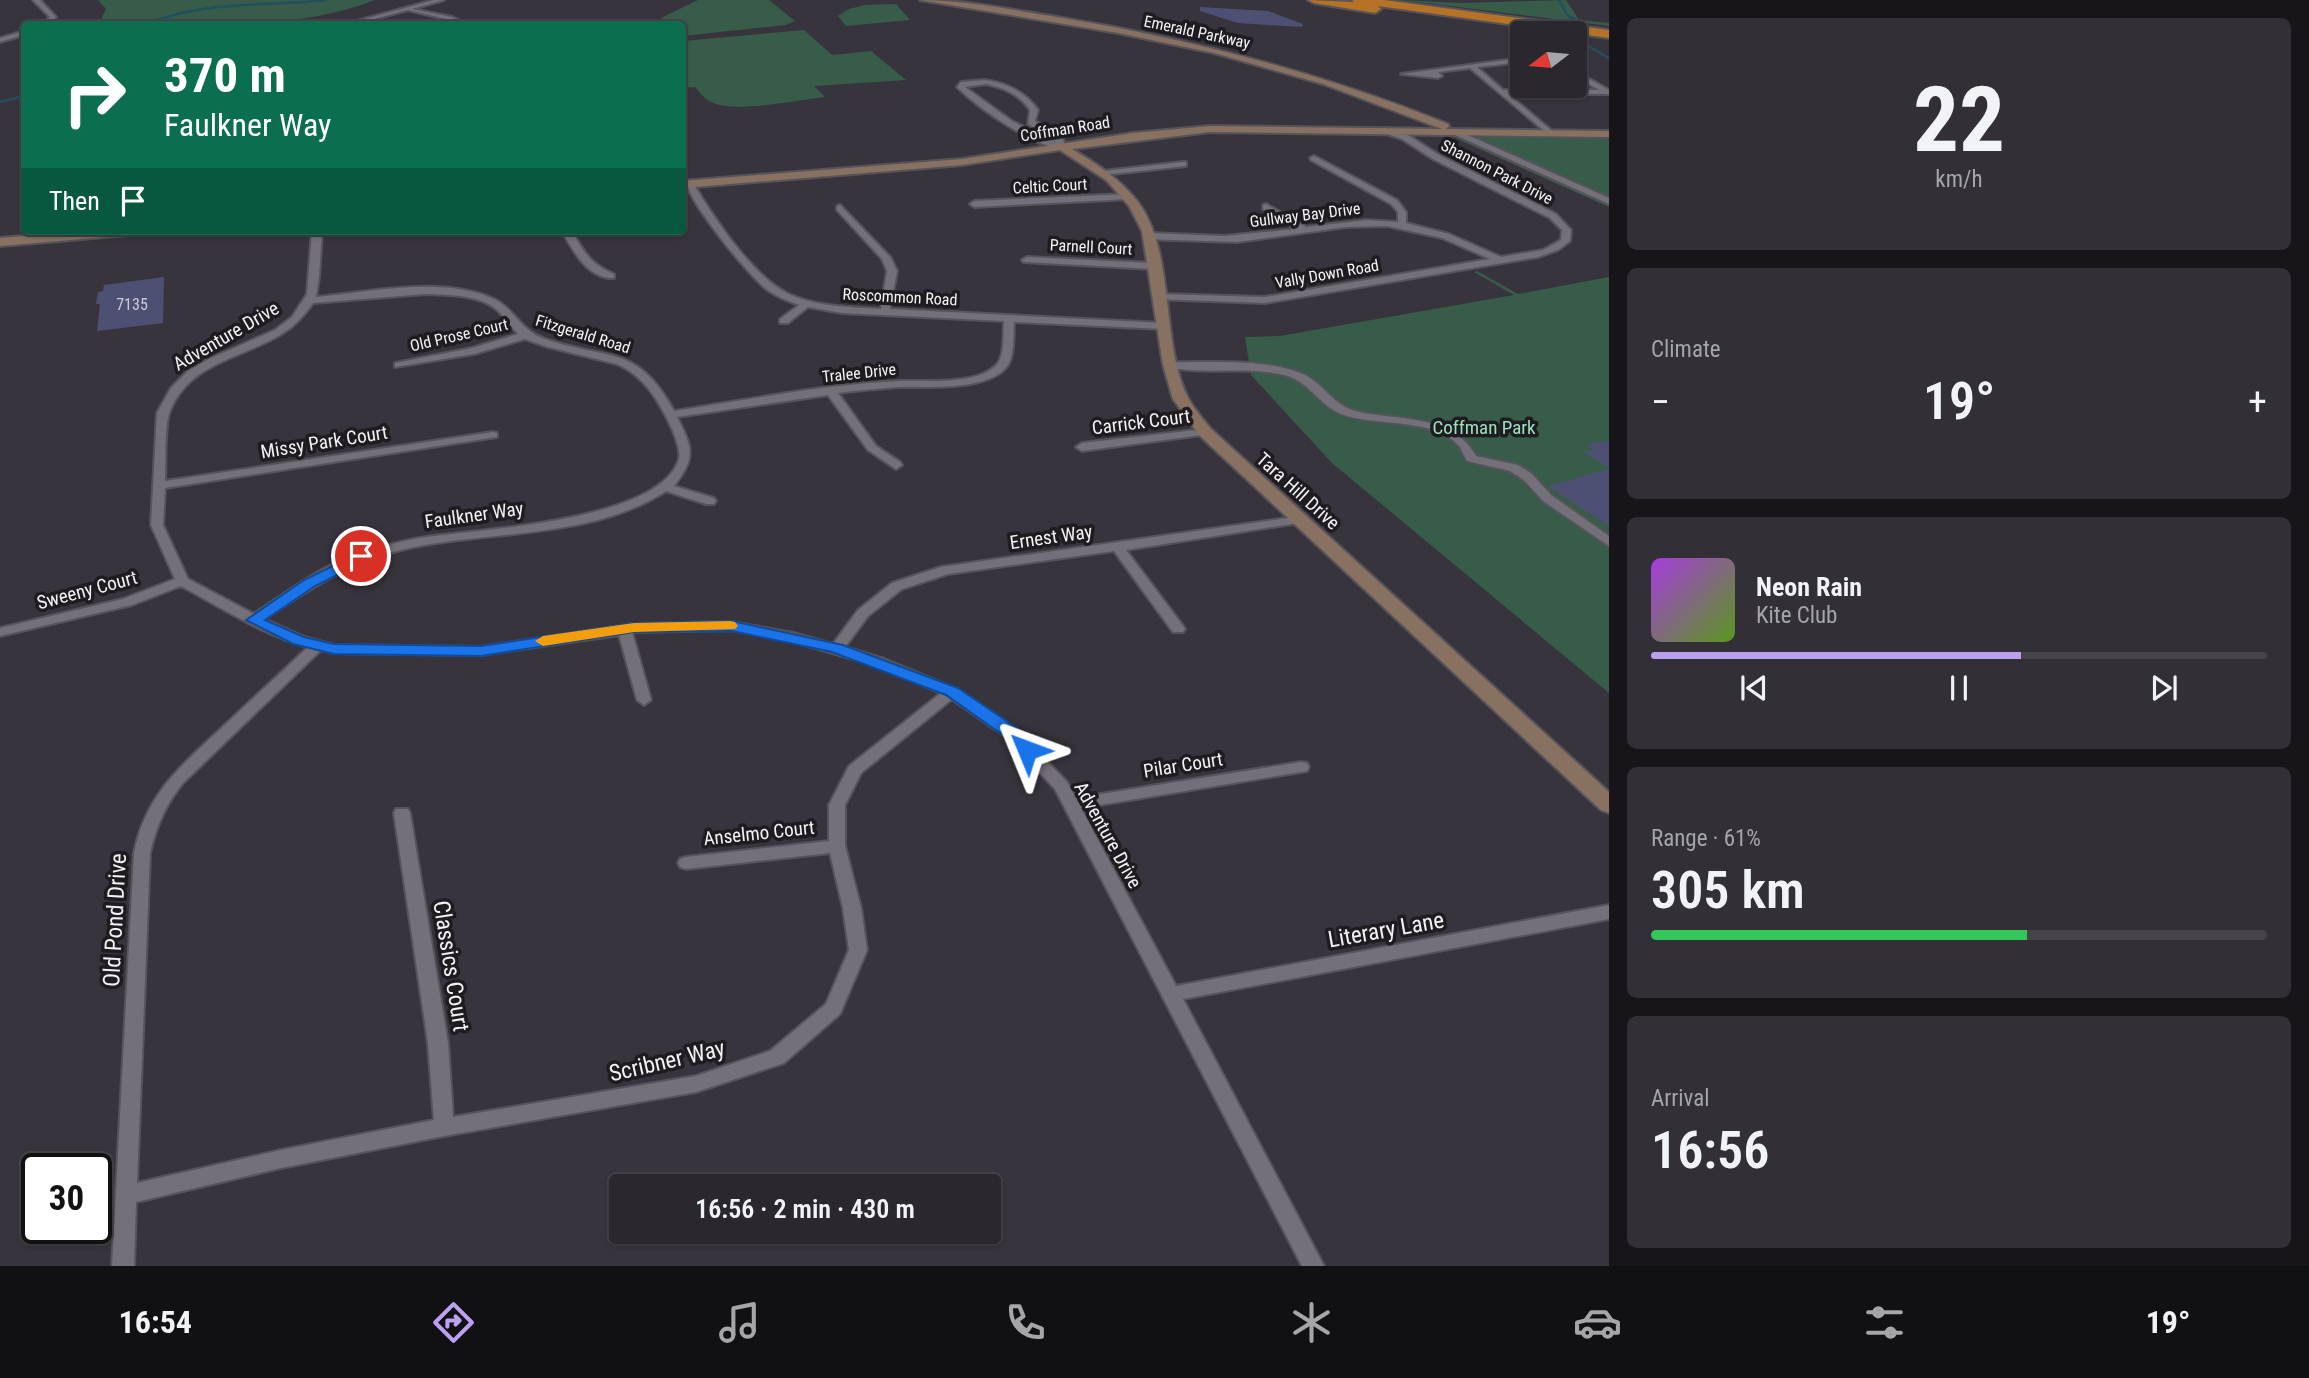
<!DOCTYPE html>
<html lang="en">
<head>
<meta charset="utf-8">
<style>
  body { margin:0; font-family:"Roboto Condensed",sans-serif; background:#322f36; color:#f1f3f6; height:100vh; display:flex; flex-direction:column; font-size:26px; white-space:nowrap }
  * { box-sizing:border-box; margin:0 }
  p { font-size:23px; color:#a5a5aa }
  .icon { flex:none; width:38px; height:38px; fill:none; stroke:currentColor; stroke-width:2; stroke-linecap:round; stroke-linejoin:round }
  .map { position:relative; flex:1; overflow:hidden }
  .details { display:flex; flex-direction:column; gap:18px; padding:18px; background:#171519; width:700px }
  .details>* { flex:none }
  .guide { position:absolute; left:21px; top:21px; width:665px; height:214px; border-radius:7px; box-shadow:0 2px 5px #0004,0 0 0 2px #46444a; background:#0b6e4f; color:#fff; overflow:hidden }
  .needle { width:46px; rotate:254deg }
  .tools { position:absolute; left:1510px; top:21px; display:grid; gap:14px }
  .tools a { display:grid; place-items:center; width:77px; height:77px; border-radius:7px; background:#2a272e; box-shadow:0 2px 5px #0004,0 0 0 2px #46444a; font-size:35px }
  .speed { position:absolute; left:21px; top:1153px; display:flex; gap:14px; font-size:35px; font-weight:700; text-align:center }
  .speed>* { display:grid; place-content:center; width:91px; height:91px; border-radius:50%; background:#2a272e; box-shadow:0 2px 5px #0004,0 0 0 2px #46444a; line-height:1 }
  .speed .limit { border:4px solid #111; border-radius:10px; background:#fff; color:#111 }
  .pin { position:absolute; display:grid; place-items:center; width:60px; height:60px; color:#fff; margin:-30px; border:4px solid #fff; border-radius:50%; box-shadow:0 2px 7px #0007 }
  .me { position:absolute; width:77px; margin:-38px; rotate:314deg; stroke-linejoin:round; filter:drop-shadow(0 0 5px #0008) }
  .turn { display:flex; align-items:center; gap:24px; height:147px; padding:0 28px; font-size:32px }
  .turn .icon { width:91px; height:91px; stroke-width:2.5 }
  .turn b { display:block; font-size:49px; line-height:60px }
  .then { display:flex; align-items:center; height:66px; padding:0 28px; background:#0003; gap:14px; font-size:26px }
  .big { font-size:52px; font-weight:600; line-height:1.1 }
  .details .tile { flex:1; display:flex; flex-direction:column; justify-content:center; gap:10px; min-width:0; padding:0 24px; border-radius:10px; background:#322f36 }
  .details .dial { align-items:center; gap:0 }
  .dial b { font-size:91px; line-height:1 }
  .song { display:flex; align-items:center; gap:21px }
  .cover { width:84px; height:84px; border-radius:10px; background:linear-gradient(135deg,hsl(280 70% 55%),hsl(90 70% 35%)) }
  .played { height:7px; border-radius:4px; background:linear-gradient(90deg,#bca0f2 60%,#46444a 60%) }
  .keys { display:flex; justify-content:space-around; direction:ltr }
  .heat { display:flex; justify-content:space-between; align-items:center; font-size:38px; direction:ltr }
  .charge { height:10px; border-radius:5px; background:linear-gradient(90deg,#34c759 61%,#46444a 0) }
  .trip { position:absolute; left:609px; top:1174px; width:392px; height:70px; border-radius:7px; background:#2a272e; box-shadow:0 2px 5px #0004,0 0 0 2px #46444a; font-weight:600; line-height:70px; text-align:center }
  .dock { display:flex; height:112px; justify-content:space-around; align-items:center; background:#111012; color:#a5a5aa }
  .dock .icon { width:49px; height:49px }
  .dock .selected { color:#bca0f2 }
  .dock b { font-size:32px; color:#f1f3f6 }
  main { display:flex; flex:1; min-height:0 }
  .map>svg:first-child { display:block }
</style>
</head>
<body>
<main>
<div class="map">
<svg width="1609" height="1266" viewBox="0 0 1609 1266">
  <rect width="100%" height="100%" fill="#38343d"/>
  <path fill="#375c49" d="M98,0H375C289,33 190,25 99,24L106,9Z
    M698,0H769L795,21L786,25L683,36L682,24H667L661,18Z
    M1402,0L1460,3L1566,0L1579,20L1609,23V26Z
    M896,4L910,20L846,26L838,16L849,9L865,5Z
    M804,30L832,55L871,51L906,80L814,86L825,97C798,100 739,112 716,104C706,101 701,94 695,87L683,88V41Z
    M1436,131L1609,134V207L1455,138Z
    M1477,271L1518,294L1609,277V693L1332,463L1251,375L1245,337L1280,336L1514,295L1474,272Z"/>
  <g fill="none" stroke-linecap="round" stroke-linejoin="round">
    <path stroke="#205060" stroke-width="2.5" d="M1559,0L1568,16L1584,23L1585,44L1609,58
      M147,24C202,0 267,7 326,0
      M0,102L24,96"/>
  </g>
  <path fill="#4e5073" d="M1200,7L1268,11L1303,24L1302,27L1238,23L1200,11Z
    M164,277L163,323L97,331L100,304H96L98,292L103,291L104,285Z
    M1609,440V468L1584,452L1594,450L1586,445Z
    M1609,469V526L1548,486L1574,480L1572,479Z"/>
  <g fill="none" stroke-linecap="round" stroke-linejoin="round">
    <defs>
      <path id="street" d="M33,0H40L56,17L49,24H43L50,17Z
        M434,0H444L412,9L452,17L467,24L408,10L355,24H346Z
        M24,31V35L0,42V38Z
        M1522,58V62L1477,67L1503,90H1599L1575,76V71L1609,90V94H1508L1552,131L1553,133L1549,135L1470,68L1438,72L1442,76L1438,78L1401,74Z
        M985,80C1007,83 1025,92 1038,110L1035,121L1062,137L1067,150C1038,150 978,108 957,87L961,82ZM985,84C1003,87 1020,95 1030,110L1028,124L1057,143L1012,121L965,87Z
        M1384,128L1408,135L1439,155L1556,214L1571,230L1570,241L1558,250L1538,257L1265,303L1155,299V295L1158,294L1265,297L1490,259L1442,238L1387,226L1346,227L1237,242L1174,240L1148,239L1143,236L1148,233L1224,236L1296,229L1263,209V205L1266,204L1306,227L1367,220L1398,222V212L1391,204L1311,160L1310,158L1314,156L1397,200L1406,212V223L1449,234L1501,257L1543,250L1561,240L1562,230L1550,218L1433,159L1402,139L1381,132L1380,130Z
        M1454,129L1609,198V204L1451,133V129Z
        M1183,162H1186V166L1103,175L1099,173L1103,171Z
        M687,183H693C713,217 755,280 791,295C819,307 850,307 881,309L887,271L882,259L837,210V206L840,205L891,258L897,271L890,309L1163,323L1168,326L1163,329L1014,322C1013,335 1015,352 1008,365C990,392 926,386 898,387C878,389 858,390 838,393L876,446L900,462L902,465L896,469L868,450L828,395L677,417C693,449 696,457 674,486L714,498L716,501L714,504H706L666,491C588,541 488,529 401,550C349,562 308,590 264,619L304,637L334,645L481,647L634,624L732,622L793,633L833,644L858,610L892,583L941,567L1302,516L1304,519L1298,523L1126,550L1183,626L1185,629L1183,632H1173L1114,551L948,574L902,589L868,616L845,647L884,659L957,689L1015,728L1067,782L1076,798L1301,762L1307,763L1309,767L1307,771L1301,772L1081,808L1176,986L1609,905V919L1183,999L1324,1266H1302L1055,789L1005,736L952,699L861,773L845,805V846L861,908L867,950L840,1014L784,1063L696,1092L444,1136L281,1168L136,1202L134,1266H112L134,853C146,793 183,764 226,724C253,698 281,673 308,647C263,635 222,608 181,586L132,605L0,636V628L123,599L175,579L151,525L157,413L171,388L188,371L209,359L275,330L292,317L307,294L312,231H322L319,277L316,297C369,292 446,275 496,300C516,311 521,331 545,339C608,361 637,343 674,411C749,400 825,384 901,381C926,380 980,386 998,363C1005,353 1003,333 1004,321L842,313L808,307L788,323H780V319L799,305C788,301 778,297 769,291C751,279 688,201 687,183ZM425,294C448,295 477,294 496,309C504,316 510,326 518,334L472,348L395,363V367L474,354L525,339L548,347L617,364C646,377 660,403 673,431C676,440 682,453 678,462C655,521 482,529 426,537C405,540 384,546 364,552C323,564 289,591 254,614L188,579L163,525L165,488L497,437V433L493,432L165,481C166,463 164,425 170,411C189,362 244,358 283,333C296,325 304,315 313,303ZM732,630L791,641L874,665L941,693L849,766L829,805V841L686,857L680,859L678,863L680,867L686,869L830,853L843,908L849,950L826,1004L770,1051L696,1076L453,1117L448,1043L410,813L408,809H396L394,813L428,1043L434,1120L281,1150L137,1183L150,853C156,826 166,804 183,783L321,650L334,653L481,655L619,635L637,700L644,705L651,700L632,632Z
        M1127,194L1130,195V199L974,207L970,204L974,201Z
        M562,231H572C583,252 592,265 614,274V278C588,279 573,251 562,231Z
        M1027,257L1153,263L1158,266L1153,269L1024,262L1022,260Z
        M1170,362C1210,363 1266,358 1303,374C1323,383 1333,405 1355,411C1396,421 1453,413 1476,456L1518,465L1532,474L1551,495L1609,536V546L1543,501L1524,480L1510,471L1467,461C1464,456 1462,450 1459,446C1434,417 1375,427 1341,414C1319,405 1309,381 1284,375C1245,366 1205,375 1166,367V363Z
        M1205,429L1209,430V434L1082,451L1076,447L1082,443Z"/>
      <path id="secondary" d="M920,0C966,0 1012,10 1057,17C1192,39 1321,73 1448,124L1449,126L1446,129L1609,131V137L1210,132L1072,149C1097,164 1120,179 1138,202C1176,253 1160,342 1188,398C1194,409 1203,419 1211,429L1609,792V813L1601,810L1199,435L1173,399L1163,365L1142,231L1129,206L1106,180L1060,150L962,165L682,188V181L962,159L1133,133L1210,126L1442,129L1323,84L1214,53L1118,33Z
        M84,231H134L128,235L0,246V238Z"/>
      <path id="highway" d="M1308,0L1354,2L1352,0H1384L1609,30V38L1378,6L1381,9L1375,13L1314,3Z"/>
    </defs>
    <use href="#street" stroke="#56535a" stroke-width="4"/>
    <use href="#secondary" stroke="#56535a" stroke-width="4"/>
    <use href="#highway" stroke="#56535a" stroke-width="4"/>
    <use href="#street" fill="#74707a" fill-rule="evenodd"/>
    <use href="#secondary" fill="#887161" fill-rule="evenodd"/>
    <use href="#highway" fill="#b67227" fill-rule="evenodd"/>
  </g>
  <path fill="#1a73e8" stroke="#114b97" stroke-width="2" d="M361,552L367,553L369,556L367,560L315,586L265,620L304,637L334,644L481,646L634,623L732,621L843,645L958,688L1017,728L1036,750L1033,754H1021L1004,736L946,695L832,652L732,631L634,632L481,656L334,654L293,644L246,620L304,580Z"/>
  <path fill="#f59e0b" d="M730,621L735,622L738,626L735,629L634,632L543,646L535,641L543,636L634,623Z"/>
  <g text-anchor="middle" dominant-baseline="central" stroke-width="7" stroke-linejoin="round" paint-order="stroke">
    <g font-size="16" fill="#f4f2f7" stroke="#1e1c20">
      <text transform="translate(1197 32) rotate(12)">Emerald Parkway</text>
      <text transform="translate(1065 129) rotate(-9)">Coffman Road</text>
      <text transform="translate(1497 172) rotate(27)">Shannon Park Drive</text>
      <text transform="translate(1050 186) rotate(-3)">Celtic Court</text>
      <text transform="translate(1305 215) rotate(-7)">Gullway Bay Drive</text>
      <text transform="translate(1091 247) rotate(3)">Parnell Court</text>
      <text transform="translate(1327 274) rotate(-10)">Vally Down Road</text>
      <text transform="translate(900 297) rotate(3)">Roscommon Road</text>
      <text transform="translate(583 334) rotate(17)">Fitzgerald Road</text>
      <text transform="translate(459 335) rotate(-13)">Old Prose Court</text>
      <text transform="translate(859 373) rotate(-6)">Tralee Drive</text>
    </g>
    <g font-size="16" fill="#cacad6">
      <text x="132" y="304">7135</text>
    </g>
    <g font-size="19" fill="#f4f2f7" stroke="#1e1c20">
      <text transform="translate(226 336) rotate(-30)">Adventure Drive</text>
      <text transform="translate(1141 422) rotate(-7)">Carrick Court</text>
      <text transform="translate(324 442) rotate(-9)">Missy Park Court</text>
      <text transform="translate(1298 491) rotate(42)">Tara Hill Drive</text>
      <text transform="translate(474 515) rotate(-8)">Faulkner Way</text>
      <text transform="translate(1051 537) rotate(-8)">Ernest Way</text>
      <text transform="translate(87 590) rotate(-15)">Sweeny Court</text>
      <text transform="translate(1183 765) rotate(-9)">Pilar Court</text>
      <text transform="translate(759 833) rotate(-6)">Anselmo Court</text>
      <text transform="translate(1108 835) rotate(61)">Adventure Drive</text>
    </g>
    <g font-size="19" fill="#9be1bb" stroke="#1e1c20">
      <text x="1484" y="427">Coffman Park</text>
    </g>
    <g font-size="23" fill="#f4f2f7" stroke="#1e1c20">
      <text transform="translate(115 920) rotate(-87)">Old Pond Drive</text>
      <text transform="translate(1386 930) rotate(-10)">Literary Lane</text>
      <text transform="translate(451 966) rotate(81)">Classics Court</text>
      <text transform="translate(667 1061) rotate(-13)">Scribner Way</text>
    </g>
  </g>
</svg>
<div class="tools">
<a><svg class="needle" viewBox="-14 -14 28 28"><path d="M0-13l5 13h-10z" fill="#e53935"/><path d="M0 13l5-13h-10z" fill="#a5a5aa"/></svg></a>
</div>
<div class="speed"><div class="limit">30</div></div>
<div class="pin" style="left:361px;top:556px;background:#d93025"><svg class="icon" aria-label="arrive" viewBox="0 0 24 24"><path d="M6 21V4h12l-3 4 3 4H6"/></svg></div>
<svg class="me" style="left:1027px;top:750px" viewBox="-20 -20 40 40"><path d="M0-17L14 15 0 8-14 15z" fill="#1a73e8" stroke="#fff" stroke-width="4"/></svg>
<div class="trip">16:56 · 2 min · 430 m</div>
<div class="guide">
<div class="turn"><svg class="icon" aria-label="right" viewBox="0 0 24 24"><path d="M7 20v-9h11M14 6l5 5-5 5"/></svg><div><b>370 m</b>Faulkner Way</div></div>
<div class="then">Then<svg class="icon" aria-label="arrive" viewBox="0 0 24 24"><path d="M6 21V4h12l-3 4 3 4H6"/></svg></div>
</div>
</div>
<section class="details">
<div class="tile dial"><b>22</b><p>km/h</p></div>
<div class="tile"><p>Climate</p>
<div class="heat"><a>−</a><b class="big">19°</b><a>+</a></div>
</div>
<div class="tile">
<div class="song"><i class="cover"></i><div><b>Neon Rain</b><p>Kite Club</p></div></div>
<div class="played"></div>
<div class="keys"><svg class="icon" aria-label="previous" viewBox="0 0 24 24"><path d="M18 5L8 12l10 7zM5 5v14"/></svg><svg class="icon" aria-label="pause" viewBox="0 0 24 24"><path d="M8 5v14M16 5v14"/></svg><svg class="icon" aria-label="next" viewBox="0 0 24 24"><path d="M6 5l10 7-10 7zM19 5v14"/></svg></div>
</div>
<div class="tile"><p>Range · 61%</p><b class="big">305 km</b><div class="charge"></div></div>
<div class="tile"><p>Arrival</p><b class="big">16:56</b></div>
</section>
</main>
<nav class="dock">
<b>16:54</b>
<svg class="icon selected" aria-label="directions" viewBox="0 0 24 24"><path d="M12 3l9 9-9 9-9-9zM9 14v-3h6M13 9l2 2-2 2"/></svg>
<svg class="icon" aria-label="music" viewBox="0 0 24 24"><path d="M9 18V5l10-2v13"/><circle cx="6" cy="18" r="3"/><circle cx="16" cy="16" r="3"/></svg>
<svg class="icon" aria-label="phone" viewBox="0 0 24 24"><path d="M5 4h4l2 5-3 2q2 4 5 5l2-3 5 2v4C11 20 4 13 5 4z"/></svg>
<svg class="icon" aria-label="climate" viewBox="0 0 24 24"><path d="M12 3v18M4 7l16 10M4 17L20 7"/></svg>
<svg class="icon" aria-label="car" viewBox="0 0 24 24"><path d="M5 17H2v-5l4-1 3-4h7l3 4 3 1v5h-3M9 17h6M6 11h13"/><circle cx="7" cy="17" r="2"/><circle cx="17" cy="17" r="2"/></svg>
<svg class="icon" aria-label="filters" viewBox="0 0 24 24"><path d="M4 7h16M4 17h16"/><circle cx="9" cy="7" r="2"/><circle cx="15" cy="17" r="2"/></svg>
<b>19°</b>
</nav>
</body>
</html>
